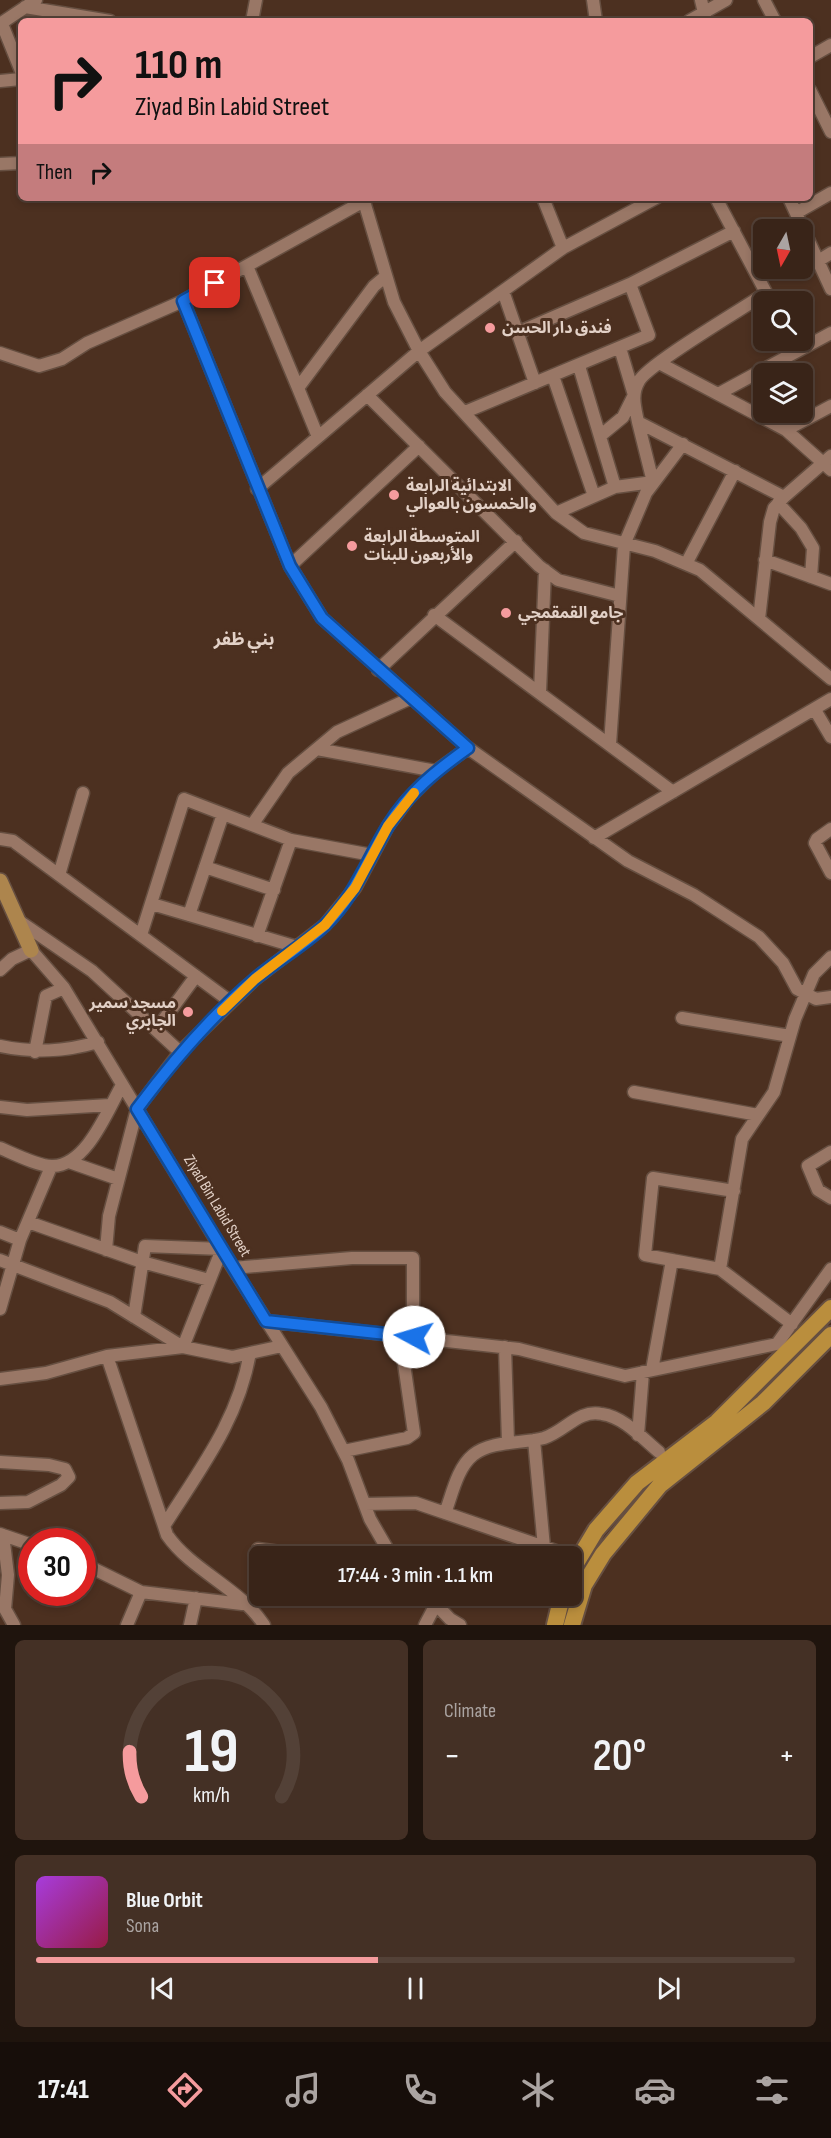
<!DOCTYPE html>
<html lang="en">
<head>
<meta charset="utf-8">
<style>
  body { margin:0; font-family:"Sofia Sans Condensed","Noto Sans Arabic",sans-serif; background:#443025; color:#f1f3f6; height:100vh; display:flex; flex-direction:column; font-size:22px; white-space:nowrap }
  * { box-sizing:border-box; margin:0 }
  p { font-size:20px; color:#aba4a2 }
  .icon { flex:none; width:33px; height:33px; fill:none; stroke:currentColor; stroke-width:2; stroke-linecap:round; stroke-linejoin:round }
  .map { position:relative; height:1625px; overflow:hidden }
  .sheet { display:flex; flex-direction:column; gap:15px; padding:15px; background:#1f140d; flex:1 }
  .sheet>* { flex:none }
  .hud { position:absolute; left:18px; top:18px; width:795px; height:183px; border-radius:9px; box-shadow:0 3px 9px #0003,0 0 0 2px #534137; background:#f59b9d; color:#111; overflow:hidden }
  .needle { width:39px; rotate:189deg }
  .controls { position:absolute; left:753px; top:219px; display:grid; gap:12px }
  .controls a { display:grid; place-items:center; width:60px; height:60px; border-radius:9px; background:#392418; box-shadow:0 3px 9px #0003,0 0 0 2px #534137; font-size:30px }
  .speed { position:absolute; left:18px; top:1528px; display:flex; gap:12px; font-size:30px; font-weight:700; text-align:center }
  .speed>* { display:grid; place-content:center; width:78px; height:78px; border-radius:50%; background:#392418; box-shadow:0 3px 9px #0003,0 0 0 2px #534137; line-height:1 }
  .speed .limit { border:9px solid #d22; background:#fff; color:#111 }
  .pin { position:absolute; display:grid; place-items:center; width:51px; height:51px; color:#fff; margin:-26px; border-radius:12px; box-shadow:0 3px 9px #0006 }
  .me { position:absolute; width:66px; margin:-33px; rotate:276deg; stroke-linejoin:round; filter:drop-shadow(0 0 4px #0008) }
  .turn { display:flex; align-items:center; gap:21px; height:126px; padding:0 18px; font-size:27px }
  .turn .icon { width:78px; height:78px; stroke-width:2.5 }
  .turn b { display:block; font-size:42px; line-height:51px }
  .then { display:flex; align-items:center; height:57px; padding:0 18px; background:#0003; gap:12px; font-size:22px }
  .big { font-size:45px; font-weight:600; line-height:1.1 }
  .sheet .card { flex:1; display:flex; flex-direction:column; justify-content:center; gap:9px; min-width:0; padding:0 21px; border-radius:9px; background:#443025 }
  .sheet .dial { align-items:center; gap:0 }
  .dial svg { height:156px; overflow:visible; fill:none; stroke:#534137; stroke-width:7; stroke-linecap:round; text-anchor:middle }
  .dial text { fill:#f1f3f6; stroke:none }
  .song { display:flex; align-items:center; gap:18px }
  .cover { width:72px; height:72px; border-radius:9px; background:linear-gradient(135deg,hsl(280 70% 55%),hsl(340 70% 35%)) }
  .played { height:6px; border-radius:3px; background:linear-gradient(90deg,#f59b9d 45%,#534137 45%) }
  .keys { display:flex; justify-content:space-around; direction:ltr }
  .heat { display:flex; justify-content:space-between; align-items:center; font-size:33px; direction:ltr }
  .sheet .tiles { flex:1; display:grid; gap:15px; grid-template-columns:1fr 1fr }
  .card:last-child { grid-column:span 2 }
  .trip { position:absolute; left:249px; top:1546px; width:333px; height:60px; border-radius:9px; background:#392418; box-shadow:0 3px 9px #0003,0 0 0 2px #534137; font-weight:600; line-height:60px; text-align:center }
  .menu { display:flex; height:96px; justify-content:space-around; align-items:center; background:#170e0a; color:#aba4a2 }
  .menu .icon { width:42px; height:42px }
  .menu .active { color:#f59b9d }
  .menu b { font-size:27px; color:#f1f3f6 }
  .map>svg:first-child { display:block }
</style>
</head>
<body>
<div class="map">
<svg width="831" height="1625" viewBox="0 0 831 1625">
  <rect width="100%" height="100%" fill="#4c3020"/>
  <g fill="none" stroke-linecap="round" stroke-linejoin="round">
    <defs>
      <path id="minor" d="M593,0L596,21
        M701,0L706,21
        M764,0L775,21
        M25,7L110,21
        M252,21L256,0
        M689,21L726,0
        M0,24L36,0
        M2,24L21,71
        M810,57L831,45
        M0,81L21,79
        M810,90L831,132
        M0,164L21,163
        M363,198L394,302L419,351L445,392L556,513L584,533L655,551L700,570L831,679
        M543,198L563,248
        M716,198L771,302
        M789,198L831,289
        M796,213L831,193
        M818,261L831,253
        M247,266L298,388
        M503,291L535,383
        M766,293C744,308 648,364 639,381C631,394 635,407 638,422L784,497
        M183,301L290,566L322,618L468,748L628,861L694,895L759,937L783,963L797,989L816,999L831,997
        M517,333L630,284L734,231
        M791,340L797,351
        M0,353L39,366L62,359L87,343L183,301L364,201
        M659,363L786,430L831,470
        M579,366L615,487
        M553,376L594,496
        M718,394L831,333
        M367,395L539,566L558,580L620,596
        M465,412L649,335L630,284
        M786,430L831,406
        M600,436L623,417L634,395L620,348
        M318,437L298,388L374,286L386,276
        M257,489L419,351L563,248L656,198
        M778,503L801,528L813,548L811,577
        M556,513L615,487L653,482L638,422
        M765,560L831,584
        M686,564L735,471
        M290,566L419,446
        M434,615L673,792
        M759,619L770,522L774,508L784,497L831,456
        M378,670L516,541
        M540,692L545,570
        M815,710L831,737
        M610,744L624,545L646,493L683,444
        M317,749L436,771
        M252,825L288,773L337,732L411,698
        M831,829L817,839L815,843L831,873
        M594,838L831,699
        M0,839L13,841L231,1002
        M205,867L274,890
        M59,875L83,793
        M152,904L297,947
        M189,915L223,814
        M16,919L92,971L180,1052
        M141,935L184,799L291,840L372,855
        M257,936L291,840
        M0,970L12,959L31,950L64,988L233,1268L321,1407L348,1460L370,1519L392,1557
        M682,1018L790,1036
        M156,1030L196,976
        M0,1046C34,1053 64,1052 98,1042
        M35,1052L46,996L64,988
        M634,1092L758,1115
        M0,1107L27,1110L110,1105
        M0,1148C12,1153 40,1167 53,1166C87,1165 107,1111 122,1085
        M831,1152L808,1166L818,1190L831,1198
        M69,1162L118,1179
        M734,1191L653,1178L645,1255L720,1269L792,1324
        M28,1222L142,1262L209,1280
        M0,1232L20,1240
        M106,1250L109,1216L137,1109L180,1052L255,979L325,925L355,888L388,826L408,799L436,771L468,748
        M0,1260L110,1302L183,1347L222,1249L145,1246L134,1317
        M233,1268L352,1258H413V1337
        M720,1269L742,1139L774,1092L795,1019L806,993L814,974L831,957
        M0,1309L20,1240L51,1167
        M266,1321L519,1349L625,1376L777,1344L831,1269
        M505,1347L508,1442
        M107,1356L167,1535C192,1571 240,1588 264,1625
        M652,1370L672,1260
        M0,1379L46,1373L107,1356L183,1347L232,1357L282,1346
        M638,1435L643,1372
        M534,1440L544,1547
        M344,1451L407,1438L414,1433L400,1336
        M0,1462L49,1465L65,1469L69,1477L61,1485L28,1502L0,1503
        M365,1504L416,1503L559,1552
        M445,1513C452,1495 457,1468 473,1455C492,1440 522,1444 544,1438C566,1431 578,1409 602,1414C624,1417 642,1438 659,1452
        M164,1526C200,1469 238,1421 250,1353
        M0,1534L32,1545
        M3,1535L8,1575L5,1609L14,1625
        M258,1549L316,1557
        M82,1563L141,1592L242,1604
        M428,1596L450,1619L460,1625
        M127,1625L141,1592
        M190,1625L196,1598
        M425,1625L436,1604"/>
      <path id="major" d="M0,881L31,950"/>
      <path id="highway" d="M572,1570L596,1530L637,1483L717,1422L831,1308
        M555,1625L562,1596
        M572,1625L584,1585L603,1554L660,1485L763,1403L831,1335"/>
    </defs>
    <use href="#minor" stroke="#664f41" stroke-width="15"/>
    <use href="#major" stroke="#664f41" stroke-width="18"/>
    <use href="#highway" stroke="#664f41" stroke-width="20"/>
    <use href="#minor" stroke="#976" stroke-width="12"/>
    <use href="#major" stroke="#ad854d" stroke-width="15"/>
    <use href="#highway" stroke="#ba8e3d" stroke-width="16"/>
  </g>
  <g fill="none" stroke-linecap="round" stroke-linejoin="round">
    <defs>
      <path id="route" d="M215,283L183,301L290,566L322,618L468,748C437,770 408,793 388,826C367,860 354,898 324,926C304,945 278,960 256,978C210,1017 172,1062 137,1109L266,1321L414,1337"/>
    </defs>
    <use href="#route" stroke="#114b97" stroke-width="15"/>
    <use href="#route" stroke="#1a73e8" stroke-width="10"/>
    <path stroke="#f59e0b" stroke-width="10" d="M222,1011L255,979L325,925L355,888L388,826L414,793"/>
  </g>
  <g fill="#f59b9d" stroke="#4c3020" stroke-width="2">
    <circle cx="490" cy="328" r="6"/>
    <circle cx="394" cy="495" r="6"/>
    <circle cx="352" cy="546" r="6"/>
    <circle cx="506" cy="613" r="6"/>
    <circle cx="188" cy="1012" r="6"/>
  </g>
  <g text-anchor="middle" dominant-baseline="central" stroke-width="6" stroke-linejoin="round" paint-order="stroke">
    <g font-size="16" font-weight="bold" fill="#e3d1c7" stroke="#4c3020" text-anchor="start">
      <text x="502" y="328">فندق دار الحسن</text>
      <text x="406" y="486">الابتدائية الرابعة<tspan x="406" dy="18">والخمسون بالعوالي</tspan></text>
      <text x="364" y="537">المتوسطة الرابعة<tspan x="364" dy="18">والأربعون للبنات</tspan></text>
      <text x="518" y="613">جامع القمقمجي</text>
      <text x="176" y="1003" text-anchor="end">مسجد سمير<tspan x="176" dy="18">الجابري</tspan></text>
    </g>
    <g font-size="16" fill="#e3d1c7" stroke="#4c3020">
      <text transform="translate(217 1206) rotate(59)">Ziyad Bin Labid Street</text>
    </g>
    <g font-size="18" font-weight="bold" fill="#e3d1c7" stroke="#4c3020">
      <text x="244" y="639">بني ظفر</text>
    </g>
  </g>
</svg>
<div class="controls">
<a><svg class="needle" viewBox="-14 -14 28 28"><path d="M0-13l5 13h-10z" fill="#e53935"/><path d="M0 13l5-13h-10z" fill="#aba4a2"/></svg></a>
<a><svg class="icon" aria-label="search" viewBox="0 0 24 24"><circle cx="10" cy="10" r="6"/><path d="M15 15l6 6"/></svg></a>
<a><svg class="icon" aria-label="layers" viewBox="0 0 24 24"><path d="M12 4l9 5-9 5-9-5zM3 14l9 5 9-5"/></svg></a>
</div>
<div class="speed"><div class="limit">30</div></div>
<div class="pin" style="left:215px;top:283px;background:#d93025"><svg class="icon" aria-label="arrive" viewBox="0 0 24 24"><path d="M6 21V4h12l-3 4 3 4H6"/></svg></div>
<svg class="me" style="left:414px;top:1337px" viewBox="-20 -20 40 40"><circle r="19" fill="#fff"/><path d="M0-13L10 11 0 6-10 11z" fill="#1a73e8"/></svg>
<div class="trip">17:44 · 3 min · 1.1 km</div>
<div class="hud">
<div class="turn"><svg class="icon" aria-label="right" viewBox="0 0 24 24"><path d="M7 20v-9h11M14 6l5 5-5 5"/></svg><div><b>110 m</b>Ziyad Bin Labid Street</div></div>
<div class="then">Then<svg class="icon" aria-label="right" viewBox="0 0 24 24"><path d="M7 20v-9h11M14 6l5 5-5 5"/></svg></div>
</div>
</div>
<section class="sheet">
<div class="tiles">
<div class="card dial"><svg viewBox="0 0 100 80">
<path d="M14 69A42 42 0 1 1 86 69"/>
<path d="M14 69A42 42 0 0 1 8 46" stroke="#f59b9d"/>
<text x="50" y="56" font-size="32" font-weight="700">19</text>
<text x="50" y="72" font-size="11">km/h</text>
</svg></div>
<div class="card"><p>Climate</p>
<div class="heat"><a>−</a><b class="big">20°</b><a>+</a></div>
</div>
<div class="card">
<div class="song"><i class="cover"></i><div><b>Blue Orbit</b><p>Sona</p></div></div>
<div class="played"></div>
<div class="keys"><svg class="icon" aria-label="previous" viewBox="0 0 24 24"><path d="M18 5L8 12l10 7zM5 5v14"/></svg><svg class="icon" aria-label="pause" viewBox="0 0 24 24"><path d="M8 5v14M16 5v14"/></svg><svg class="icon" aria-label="next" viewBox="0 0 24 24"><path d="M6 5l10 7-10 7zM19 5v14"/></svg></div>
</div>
</div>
</section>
<nav class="menu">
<b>17:41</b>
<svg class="icon active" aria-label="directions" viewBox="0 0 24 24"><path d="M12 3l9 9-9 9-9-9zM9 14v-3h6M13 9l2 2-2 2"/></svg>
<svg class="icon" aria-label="music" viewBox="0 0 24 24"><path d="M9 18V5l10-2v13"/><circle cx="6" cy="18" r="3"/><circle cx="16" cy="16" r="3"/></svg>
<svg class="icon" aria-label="phone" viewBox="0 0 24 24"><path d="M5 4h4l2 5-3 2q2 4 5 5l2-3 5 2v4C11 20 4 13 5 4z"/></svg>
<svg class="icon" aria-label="climate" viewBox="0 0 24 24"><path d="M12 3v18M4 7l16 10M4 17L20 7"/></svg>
<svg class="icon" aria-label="car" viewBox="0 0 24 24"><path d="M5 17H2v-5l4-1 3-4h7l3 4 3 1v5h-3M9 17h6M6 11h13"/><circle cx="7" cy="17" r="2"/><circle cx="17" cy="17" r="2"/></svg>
<svg class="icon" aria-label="filters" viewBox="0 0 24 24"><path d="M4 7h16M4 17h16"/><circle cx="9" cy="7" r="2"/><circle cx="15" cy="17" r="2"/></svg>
</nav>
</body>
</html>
